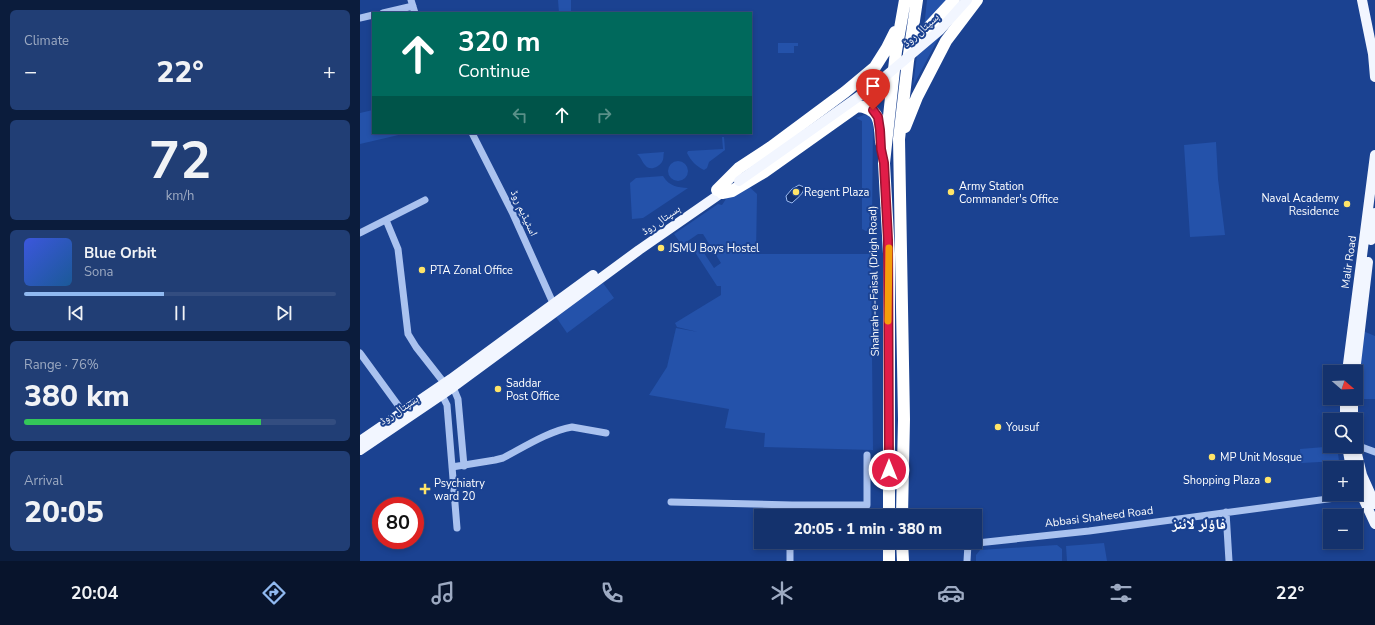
<!DOCTYPE html>
<html lang="en">
<head>
<meta charset="utf-8">
<style>
  body { margin:0; font-family:"Nunito Sans","Noto Naskh Arabic",sans-serif; background:#213e75; color:#f1f3f6; height:100vh; display:flex; flex-direction:column; font-size:15px; white-space:nowrap }
  * { box-sizing:border-box; margin:0 }
  p { font-size:13px; color:#9daac2 }
  .icon { flex:none; width:22px; height:22px; fill:none; stroke:currentColor; stroke-width:2; stroke-linecap:round; stroke-linejoin:round }
  .map { position:relative; flex:1; overflow:hidden }
  .sheet { display:flex; flex-direction:column; gap:10px; padding:10px; background:#0b1c3c; width:360px }
  .sheet>* { flex:none }
  .top-card { position:absolute; left:12px; top:12px; width:380px; height:122px; border-radius:0px; box-shadow:0 2px 6px #0003,0 0 0 1px #334d80; background:#00695c; color:#fff; overflow:hidden }
  .needle { width:26px; rotate:109deg }
  .fabs { position:absolute; left:963px; top:365px; display:grid; gap:8px }
  .fabs a { display:grid; place-items:center; width:40px; height:40px; border-radius:0px; background:#14326d; box-shadow:0 2px 6px #0003,0 0 0 1px #334d80; font-size:20px }
  .speed { position:absolute; left:12px; top:497px; display:flex; gap:8px; font-size:20px; font-weight:700; text-align:center }
  .speed>* { display:grid; place-content:center; width:52px; height:52px; border-radius:50%; background:#14326d; box-shadow:0 2px 6px #0003,0 0 0 1px #334d80; line-height:1 }
  .speed .limit { border:6px solid #d22; background:#fff; color:#111 }
  .pin { position:absolute; display:grid; place-items:center; width:34px; height:34px; color:#fff; margin:-41px -17px; border-radius:50% 50% 50% 0; rotate:-45deg; box-shadow:0 0 4px #0007 }
  .pin .icon { rotate:45deg }
  .me { position:absolute; width:44px; margin:-22px; rotate:0deg; stroke-linejoin:round; filter:drop-shadow(0 0 3px #0008) }
  .turn { display:flex; align-items:center; gap:14px; height:84px; padding:0 20px; font-size:18px }
  .turn .icon { width:52px; height:52px; stroke-width:2.5 }
  .turn b { display:block; font-size:28px; line-height:34px }
  .lanes { display:flex; align-items:center; height:38px; padding:0 20px; background:#0003; justify-content:center; gap:20px; direction:ltr }
  .lanes .off { opacity:.35 }
  .big { font-size:30px; font-weight:800; line-height:1.1 }
  .sheet .tile { flex:1; display:flex; flex-direction:column; justify-content:center; gap:6px; min-width:0; padding:0 14px; border-radius:6px; background:#213e75 }
  .sheet .dial { align-items:center; gap:0 }
  .dial b { font-size:52px; line-height:1 }
  .song { display:flex; align-items:center; gap:12px }
  .cover { width:48px; height:48px; border-radius:6px; background:linear-gradient(135deg,hsl(230 70% 55%),hsl(210 70% 35%)) }
  .played { height:4px; border-radius:2px; background:linear-gradient(90deg,#90b9f0 45%,#334d80 45%) }
  .keys { display:flex; justify-content:space-around; direction:ltr }
  .heat { display:flex; justify-content:space-between; align-items:center; font-size:22px; direction:ltr }
  .charge { height:6px; border-radius:3px; background:linear-gradient(90deg,#34c759 76%,#334d80 0) }
  .trip { position:absolute; left:394px; top:509px; width:228px; height:40px; border-radius:0px; background:#14326d; box-shadow:0 2px 6px #0003,0 0 0 1px #334d80; font-weight:800; line-height:40px; text-align:center }
  .menu { display:flex; height:64px; justify-content:space-around; align-items:center; background:#08142c; color:#9daac2 }
  .menu .icon { width:28px; height:28px }
  .menu .selected { color:#90b9f0 }
  .menu b { font-size:18px; color:#f1f3f6 }
  main { display:flex; flex:1; min-height:0 }
  .map>svg:first-child { display:block }
</style>
</head>
<body>
<main>
<section class="sheet">
<div class="tile"><p>Climate</p>
<div class="heat"><a>−</a><b class="big">22°</b><a>+</a></div>
</div>
<div class="tile dial"><b>72</b><p>km/h</p></div>
<div class="tile">
<div class="song"><i class="cover"></i><div><b>Blue Orbit</b><p>Sona</p></div></div>
<div class="played"></div>
<div class="keys"><svg class="icon" aria-label="previous" viewBox="0 0 24 24"><path d="M18 5L8 12l10 7zM5 5v14"/></svg><svg class="icon" aria-label="pause" viewBox="0 0 24 24"><path d="M8 5v14M16 5v14"/></svg><svg class="icon" aria-label="next" viewBox="0 0 24 24"><path d="M6 5l10 7-10 7zM19 5v14"/></svg></div>
</div>
<div class="tile"><p>Range · 76%</p><b class="big">380 km</b><div class="charge"></div></div>
<div class="tile"><p>Arrival</p><b class="big">20:05</b></div>
</section>
<div class="map">
<svg width="1015" height="561" viewBox="0 0 1015 561">
  <rect width="100%" height="100%" fill="#1b4291"/>
  <path fill="#2452aa" d="M198,0H211V13H199Z
    M567,0H588L564,28Z
    M579,37L553,86L557,55Z
    M418,43H438V46H434V53H418Z
    M13,110V133H47L0,144V113Z
    M504,115L511,116L513,122L512,226L509,230L506,231L502,229V121L496,118Z
    M362,137H364L365,150L349,162L347,168L344,170C336,166 331,161 327,153L328,151L363,149Z
    M856,142L858,179L865,235L830,237L824,145Z
    M304,152C303,156 304,159 302,162C298,168 289,171 285,165C282,162 281,157 277,154Z
    M308 171a10 10 0 1 1 20 0a10 10 0 1 1-20 0Z
    M303,176C310,187 317,187 328,188L283,218L272,219L270,183L276,178Z
    M385,183L397,194L396,254H511L513,450L404,447L405,433L365,428L369,409L289,395L307,367L316,328L338,332L317,327L315,323L361,295V286H357L333,249L343,242L346,247L342,250L354,268L361,263L343,234H338L322,245L314,234L358,204L362,205L366,199L365,198Z
    M243,283L254,298L207,333L196,317Z
    M1003,331L1015,336V399H992L996,398V372Z
    M977,446L979,461L941,463L940,449Z
    M744,543L747,561H707L706,546Z
    M697,545L702,549V561H616V555L620,550Z"/>
  <path fill="#12306f" stroke="#9dbbf1" d="M439,185L444,187C444,194 437,198 432,203L427,201L426,196L432,189Z"/>
  <g fill="none" stroke-linecap="round" stroke-linejoin="round">
    <path stroke="#aac2ef" stroke-width="7" d="M51,0L55,13
      M23,13L53,6
      M0,18L13,15
      M112,133L153,214L193,303
      M26,220L38,249L48,334L56,347L85,384
      M0,233L65,200
      M0,353L43,412
      M93,387L98,399L104,466
      M82,395L87,405L97,528
      M996,445L1015,452
      M92,467L135,460L143,458C164,447 189,431 212,427L246,433
      M311,502L432,505H507V455
      M866,512L869,561
      M431,516L432,505
      M542,545L608,544L729,531L1005,494
      M430,561V542
      M607,561L608,544"/>
    <path stroke="#f2f6ff" stroke-width="10" d="M1002,0L1013,54L1015,77
      M1011,240L1015,213
      M987,372L1015,155
      M995,372L1008,262
      M993,398V420
      M985,420V398
      M0,441L91,379L233,275
      M987,446L991,468
      M995,446L1002,475L1015,504
      M0,450L93,387L279,250L367,189
      M996,483L1015,524"/>
    <path stroke="#fff" stroke-width="12" d="M551,43L567,29L594,0
      M545,127L557,97L586,41L617,0
      M357,190L379,168L411,147L485,92L515,67L527,48L535,32
      M362,193L372,191L404,172L497,106C520,108 520,122 521,142
      M529,516V254L524,163L536,51L545,0
      M542,516L544,419L539,139L548,61L557,0
      M529,542V561
      M542,542L543,561"/>
    <path stroke="#f2f6ff" stroke-width="10" d="M379,181L515,85L580,30L607,0"/>
  </g>
  <g fill="none" stroke-linecap="round" stroke-linejoin="round">
    <defs>
      <path id="route" d="M513,110L518,117L520,130L521,149L524,163L528,240L529,470"/>
    </defs>
    <use href="#route" stroke="#92132f" stroke-width="10"/>
    <use href="#route" stroke="#e11d48" stroke-width="7"/>
    <path stroke="#f59e0b" stroke-width="7" d="M528,321L529,248"/>
  </g>
  <g fill="#ffe468" stroke="#1b4291" stroke-width="1.5">
    <circle cx="436" cy="192" r="4"/>
    <circle cx="591" cy="192" r="4"/>
    <circle cx="987" cy="204" r="4"/>
    <circle cx="301" cy="248" r="4"/>
    <circle cx="62" cy="270" r="4"/>
    <circle cx="138" cy="389" r="4"/>
    <circle cx="638" cy="427" r="4"/>
    <circle cx="852" cy="457" r="4"/>
    <circle cx="908" cy="480" r="4"/>
    <path d="M63 483h4v4h4v4h-4v4h-4v-4h-4v-4h4z"/>
  </g>
  <g text-anchor="middle" dominant-baseline="central" stroke-width="4" stroke-linejoin="round" paint-order="stroke">
    <g font-size="11" fill="#fff" stroke="#1b4291">
      <text transform="translate(561 30) rotate(-42)">ہسپتال روڈ</text>
      <text transform="translate(164 213) rotate(65)">اسٹیڈیم روڈ</text>
      <text transform="translate(301 220) rotate(-35)">ہسپتال روڈ</text>
      <text transform="translate(989 262) rotate(-82)">Malir Road</text>
      <text transform="translate(514 281) rotate(-91)">Shahrah-e-Faisal (Drigh Road)</text>
      <text transform="translate(39 410) rotate(-34)">ہسپتال روڈ</text>
      <text transform="translate(739 517) rotate(-7)">Abbasi Shaheed Road</text>
    </g>
    <g font-size="11" fill="#fff" stroke="#1b4291" text-anchor="start">
      <text x="599" y="186">Army Station<tspan x="599" dy="13">Commander's Office</tspan></text>
      <text x="444" y="192">Regent Plaza</text>
      <text x="979" y="198" text-anchor="end">Naval Academy<tspan x="979" dy="13">Residence</tspan></text>
      <text x="309" y="248">JSMU Boys Hostel</text>
      <text x="70" y="270">PTA Zonal Office</text>
      <text x="146" y="383">Saddar<tspan x="146" dy="13">Post Office</tspan></text>
      <text x="646" y="427">Yousuf</text>
      <text x="860" y="457">MP Unit Mosque</text>
      <text x="900" y="480" text-anchor="end">Shopping Plaza</text>
      <text x="74" y="483">Psychiatry<tspan x="74" dy="13">ward 20</tspan></text>
    </g>
    <g font-size="15" font-weight="bold" fill="#fff" stroke="#1b4291">
      <text x="839" y="524">فاؤلر لائنز</text>
    </g>
  </g>
</svg>
<div class="fabs">
<a><svg class="needle" viewBox="-14 -14 28 28"><path d="M0-13l5 13h-10z" fill="#e53935"/><path d="M0 13l5-13h-10z" fill="#9daac2"/></svg></a>
<a><svg class="icon" aria-label="search" viewBox="0 0 24 24"><circle cx="10" cy="10" r="6"/><path d="M15 15l6 6"/></svg></a>
<a>+</a>
<a>−</a>
</div>
<div class="speed"><div class="limit">80</div></div>
<div class="pin" style="left:513px;top:110px;background:#d93025"><svg class="icon" aria-label="arrive" viewBox="0 0 24 24"><path d="M6 21V4h12l-3 4 3 4H6"/></svg></div>
<svg class="me" style="left:529px;top:470px" viewBox="-20 -20 40 40"><circle r="17" fill="#e11d48" stroke="#fff" stroke-width="3"/><path d="M0-11L8 9 0 5-8 9z" fill="#fff"/></svg>
<div class="trip">20:05 · 1 min · 380 m</div>
<div class="top-card">
<div class="turn"><svg class="icon" aria-label="ahead" viewBox="0 0 24 24"><path d="M12 20V5M6 11l6-6 6 6"/></svg><div><b>320 m</b>Continue</div></div>
<div class="lanes"><svg class="icon off" aria-label="left" viewBox="0 0 24 24"><path d="M17 20v-9H6M10 6l-5 5 5 5"/></svg><svg class="icon" aria-label="ahead" viewBox="0 0 24 24"><path d="M12 20V5M6 11l6-6 6 6"/></svg><svg class="icon off" aria-label="right" viewBox="0 0 24 24"><path d="M7 20v-9h11M14 6l5 5-5 5"/></svg></div>
</div>
</div>
</main>
<nav class="menu">
<b>20:04</b>
<svg class="icon selected" aria-label="directions" viewBox="0 0 24 24"><path d="M12 3l9 9-9 9-9-9zM9 14v-3h6M13 9l2 2-2 2"/></svg>
<svg class="icon" aria-label="music" viewBox="0 0 24 24"><path d="M9 18V5l10-2v13"/><circle cx="6" cy="18" r="3"/><circle cx="16" cy="16" r="3"/></svg>
<svg class="icon" aria-label="phone" viewBox="0 0 24 24"><path d="M5 4h4l2 5-3 2q2 4 5 5l2-3 5 2v4C11 20 4 13 5 4z"/></svg>
<svg class="icon" aria-label="climate" viewBox="0 0 24 24"><path d="M12 3v18M4 7l16 10M4 17L20 7"/></svg>
<svg class="icon" aria-label="car" viewBox="0 0 24 24"><path d="M5 17H2v-5l4-1 3-4h7l3 4 3 1v5h-3M9 17h6M6 11h13"/><circle cx="7" cy="17" r="2"/><circle cx="17" cy="17" r="2"/></svg>
<svg class="icon" aria-label="filters" viewBox="0 0 24 24"><path d="M4 7h16M4 17h16"/><circle cx="9" cy="7" r="2"/><circle cx="15" cy="17" r="2"/></svg>
<b>22°</b>
</nav>
</body>
</html>
